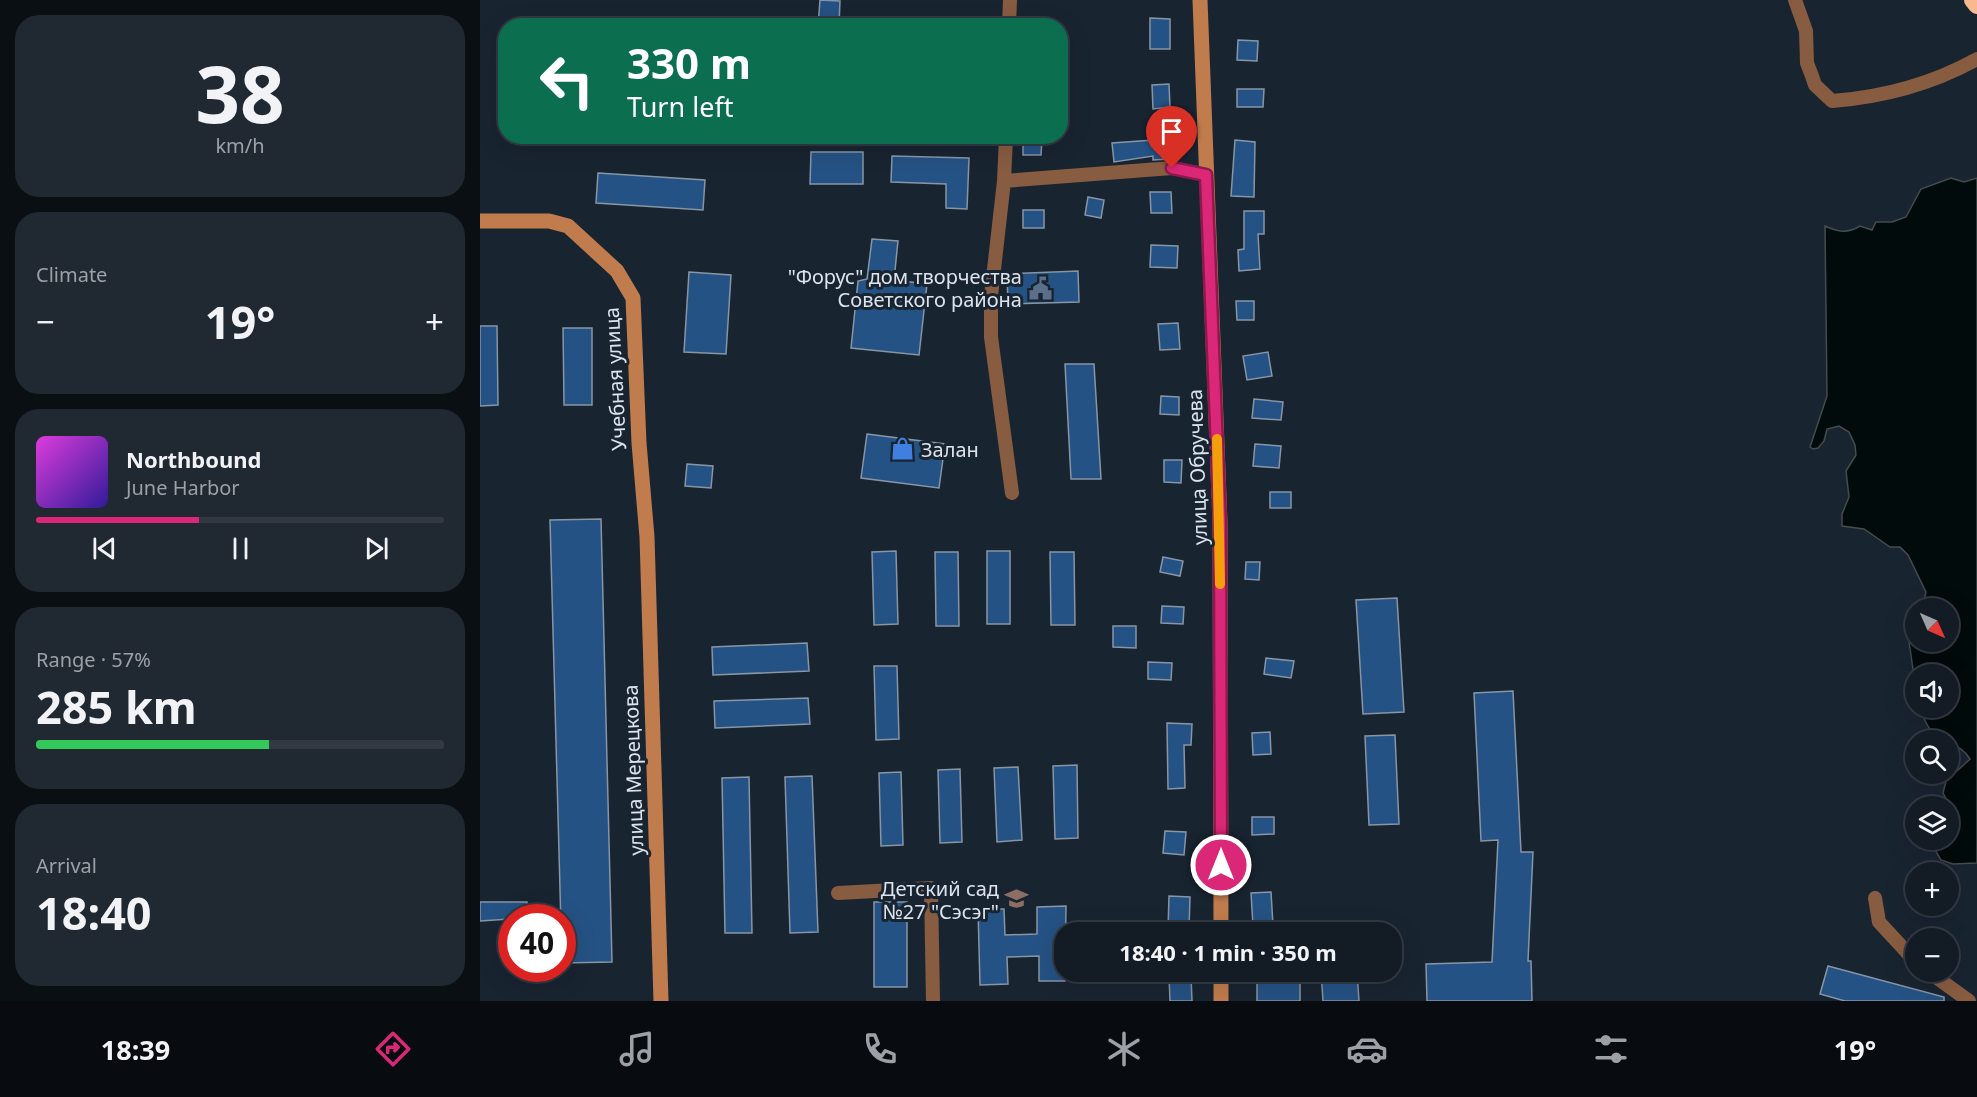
<!DOCTYPE html>
<html lang="en">
<head>
<meta charset="utf-8">
<style>
  body { margin:0; font-family:"Noto Sans",sans-serif; background:#202832; color:#f1f3f6; height:100vh; display:flex; flex-direction:column; font-size:22px; white-space:nowrap }
  * { box-sizing:border-box; margin:0 }
  p { font-size:20px; color:#9da1a7 }
  .icon { flex:none; width:33px; height:33px; fill:none; stroke:currentColor; stroke-width:2; stroke-linecap:round; stroke-linejoin:round }
  .map { position:relative; flex:1; overflow:hidden }
  .panel { display:flex; flex-direction:column; gap:15px; padding:15px; background:#0a0f14; width:480px }
  .panel>* { flex:none }
  .banner { position:absolute; left:18px; top:18px; width:570px; height:126px; border-radius:24px; box-shadow:0 6px 24px #0002,0 0 0 2px #323942; background:#0b6e4f; color:#fff; overflow:hidden }
  .needle { width:39px; rotate:135deg }
  .buttons { position:absolute; left:1425px; top:598px; display:grid; gap:12px }
  .buttons a { display:grid; place-items:center; width:54px; height:54px; border-radius:50%; background:#131b25; box-shadow:0 6px 24px #0002,0 0 0 2px #323942; font-size:30px }
  .speed { position:absolute; left:18px; top:904px; display:flex; gap:12px; font-size:30px; font-weight:700; text-align:center }
  .speed>* { display:grid; place-content:center; width:78px; height:78px; border-radius:50%; background:#131b25; box-shadow:0 6px 24px #0002,0 0 0 2px #323942; line-height:1 }
  .speed .limit { border:9px solid #d22; background:#fff; color:#111 }
  .pin { position:absolute; display:grid; place-items:center; width:51px; height:51px; color:#fff; margin:-62px -26px; border-radius:50% 50% 50% 0; rotate:-45deg; box-shadow:0 0 6px #0007 }
  .pin .icon { rotate:45deg }
  .me { position:absolute; width:66px; margin:-33px; rotate:0deg; stroke-linejoin:round; filter:drop-shadow(0 0 4px #0008) }
  .turn { display:flex; align-items:center; gap:21px; height:126px; padding:0 30px; font-size:27px }
  .turn .icon { width:78px; height:78px; stroke-width:2.5 }
  .turn b { display:block; font-size:42px; line-height:51px }
  .big { font-size:45px; font-weight:700; line-height:1.1 }
  .panel .widget { flex:1; display:flex; flex-direction:column; justify-content:center; gap:9px; min-width:0; padding:0 21px; border-radius:24px; background:#202832 }
  .panel .dial { align-items:center; gap:0 }
  .dial b { font-size:78px; line-height:1 }
  .song { display:flex; align-items:center; gap:18px }
  .cover { width:72px; height:72px; border-radius:9px; background:linear-gradient(135deg,hsl(300 70% 55%),hsl(250 70% 35%)) }
  .played { height:6px; border-radius:3px; background:linear-gradient(90deg,#db2777 40%,#323942 40%) }
  .keys { display:flex; justify-content:space-around; direction:ltr }
  .heat { display:flex; justify-content:space-between; align-items:center; font-size:33px; direction:ltr }
  .charge { height:9px; border-radius:4px; background:linear-gradient(90deg,#34c759 57%,#323942 0) }
  .trip { position:absolute; left:574px; top:922px; width:348px; height:60px; border-radius:24px; background:#131b25; box-shadow:0 6px 24px #0002,0 0 0 2px #323942; font-weight:700; line-height:60px; text-align:center }
  .menu { display:flex; height:96px; justify-content:space-around; align-items:center; background:#080b0f; color:#9da1a7 }
  .menu .icon { width:42px; height:42px }
  .menu .selected { color:#db2777 }
  .menu b { font-size:27px; color:#f1f3f6 }
  main { display:flex; flex:1; min-height:0 }
  .map>svg:first-child { display:block }
</style>
</head>
<body>
<main>
<section class="panel">
<div class="widget dial"><b>38</b><p>km/h</p></div>
<div class="widget"><p>Climate</p>
<div class="heat"><a>−</a><b class="big">19°</b><a>+</a></div>
</div>
<div class="widget">
<div class="song"><i class="cover"></i><div><b>Northbound</b><p>June Harbor</p></div></div>
<div class="played"></div>
<div class="keys"><svg class="icon" aria-label="previous" viewBox="0 0 24 24"><path d="M18 5L8 12l10 7zM5 5v14"/></svg><svg class="icon" aria-label="pause" viewBox="0 0 24 24"><path d="M8 5v14M16 5v14"/></svg><svg class="icon" aria-label="next" viewBox="0 0 24 24"><path d="M6 5l10 7-10 7zM19 5v14"/></svg></div>
</div>
<div class="widget"><p>Range · 57%</p><b class="big">285 km</b><div class="charge"></div></div>
<div class="widget"><p>Arrival</p><b class="big">18:40</b></div>
</section>
<div class="map">
<svg width="1497" height="1001" viewBox="0 0 1497 1001">
  <rect width="100%" height="100%" fill="#192431"/>
  <path fill="#010b0b" stroke="#434c4e" stroke-width="1.5" d="M1471,178L1484,182L1497,178V863L1473,864L1461,860L1449,840H1468V802L1463,793L1466,781L1490,759C1481,744 1470,746 1458,737C1448,730 1444,719 1440,708H1468V675H1436L1435,683L1426,621L1436,609V642H1468V609H1436L1443,604L1446,592L1428,555L1420,547H1410L1384,529L1362,526V514L1369,497L1366,471L1376,455L1375,445L1369,432L1359,426L1347,429L1344,441L1338,448L1333,449L1330,447L1347,396L1345,226C1358,232 1367,234 1380,226L1392,230L1396,222H1412L1426,217L1441,189Z"/>
  <path fill="#255284" stroke="#8795a5" stroke-width="1.5" d="M340,0L360,1L359,26H338Z
    M670,18L690,19V49H670Z
    M758,40L778,41L777,61L757,60Z
    M689,84L690,107L673,109L672,85Z
    M757,89H784L783,107H757Z
    M543,139H562L561,155H543Z
    M688,139L690,159L673,160V156L634,162L632,143Z
    M755,140L775,142L774,197L751,196Z
    M331,152H383V184H330Z
    M412,156L489,158L487,209L466,208V184L411,182Z
    M118,173L225,180L223,210L116,203Z
    M670,192H691L692,213H671Z
    M608,197L624,200L621,218L605,215Z
    M543,210H564V228H543Z
    M764,211H784V234H778L780,269L759,271L758,250L764,249Z
    M392,239L418,241L414,280L447,284L439,355L371,348L378,281L387,279Z
    M671,245L698,246L697,268L670,267Z
    M598,271L599,302L528,304L527,274Z
    M209,272L251,275L246,354L204,352Z
    M756,301H774V320H757Z
    M698,323L700,349L680,350L678,324Z
    M0,326H17L18,405L0,406Z
    M83,328H112V405H84Z
    M788,352L792,376L767,380L763,356Z
    M585,364H614L621,479H591Z
    M681,396L699,397V415L680,414Z
    M774,399L803,402L801,420L772,418Z
    M387,434L465,444L459,488L381,478Z
    M775,444L801,446L799,468L773,466Z
    M684,460H702L701,483L684,482Z
    M207,464L233,466L231,488L205,486Z
    M790,492H811V508H790Z
    M121,519L132,962L82,963L70,520Z
    M416,551L418,624L394,625L392,552Z
    M507,551H530V624H507Z
    M455,552H478L479,626H456Z
    M570,552H594L595,625H571Z
    M683,557L703,561L700,576L680,572Z
    M766,562H780L779,580L765,579Z
    M917,598L924,712L883,714L876,600Z
    M682,606L704,607L703,624L681,623Z
    M633,626H656V648L633,647Z
    M327,643L329,671L233,675L232,647Z
    M786,658L814,661L811,678L784,674Z
    M668,662L692,663L691,680L668,679Z
    M394,666H417L419,739L396,740Z
    M1033,691L1041,852H1053L1048,961H1051L1052,1001H947L946,964L1012,962L1018,840L1001,841L994,693Z
    M328,698L330,724L235,728L234,701Z
    M687,723L712,724L711,745H704L705,788L688,789Z
    M790,732L791,754L773,755L772,733Z
    M915,735L919,824L889,825L885,736Z
    M597,765L598,838L575,839L573,766Z
    M538,767L542,840L517,842L514,768Z
    M480,769L482,842L460,843L458,770Z
    M421,772L423,845L401,846L399,773Z
    M332,776L338,932L310,933L305,777Z
    M269,777L272,933H245L242,778Z
    M772,817H794V834L772,835Z
    M685,831L706,832L704,855L683,853Z
    M791,892L793,925L773,926L771,893Z
    M689,896L710,897L709,929H688Z
    M0,902H47V918L0,921Z
    M394,902H427V987H394Z
    M586,906L585,981H559V956L527,957L528,984L500,985L498,909H524L525,935L557,934V907Z
    M1348,966L1464,997V1001H1365L1340,994Z
    M777,972H820V1001H777Z
    M841,972H877L879,1001H843Z
    M711,975L712,1001H690L689,976Z"/>
  <g fill="none" stroke-linecap="round" stroke-linejoin="round">
    <path stroke="#885c40" stroke-width="14" d="M1315,0L1326,31L1327,63L1332,76L1335,85L1352,101C1403,97 1452,84 1497,59
      M529,26L530,0
      M526,136L524,181L511,296V337L532,493
      M524,181L692,168L727,175
      M358,893L451,888L453,1001
      M1395,898L1399,922L1436,962
      M1449,972L1489,1001"/>
    <path stroke="#c17c4d" stroke-width="15" d="M720,0L740,523L741,933
      M0,221H69L88,226L137,271L153,298L159,443L167,537L181,1001
      M741,972V1001"/>
    <path stroke="#fab88e" stroke-width="18" d="M1493,0L1497,5"/>
  </g>
  <g fill="none" stroke-linecap="round" stroke-linejoin="round">
    <defs>
      <path id="route" d="M692,168L726,175L740,523L741,865"/>
    </defs>
    <use href="#route" stroke="#8e194d" stroke-width="15"/>
    <use href="#route" stroke="#db2777" stroke-width="10"/>
    <path stroke="#f59e0b" stroke-width="10" d="M737,439L740,584"/>
  </g>
  <defs>
    <symbol id="civic-bare" viewBox="-9 -9 18 18"><path d="M-.6-6.5H3V-4.5H.6V-3L4-1V1h2V6H-6V1h2V-1L-.6-3ZM-1.2 2.5V6h2.4V2.5Z" fill="#5c6f8a" stroke="#192431" stroke-width="2.5" paint-order="stroke"/></symbol>
    <symbol id="shop-bare" viewBox="-9 -9 18 18"><path d="M-5-2.5h2.3a2.7 3.5 0 0 1 5.4 0H5L5.5 6h-11ZM-1.5-2.5h3a1.5 2.3 0 0 0-3 0Z" fill="#3f7fe0" stroke="#192431" stroke-width="2.5" paint-order="stroke"/></symbol>
    <symbol id="school-bare" viewBox="-9 -9 18 18"><path d="M0-5L7-2L0 1L-7-2ZM-4 1L0 2.5L4 1V4Q0 6-4 4Z" fill="#8d6e63" stroke="#192431" stroke-width="2.5" paint-order="stroke"/></symbol>
  </defs>
  <g fill-rule="evenodd">
    <use href="#civic-bare" x="544" y="272" width="33" height="33"/>
    <use href="#shop-bare" x="406" y="432" width="33" height="33"/>
    <use href="#school-bare" x="520" y="882" width="33" height="33"/>
  </g>
  <g text-anchor="middle" dominant-baseline="central" stroke-width="6" stroke-linejoin="round" paint-order="stroke">
    <g font-size="20" fill="#dce3ec" stroke="#192431" text-anchor="end">
      <text x="542" y="276">"Форус" дом творчества<tspan x="542" dy="23">Советского района</tspan></text>
      <text x="441" y="449" text-anchor="start">Залан</text>
      <text x="519" y="888">Детский сад<tspan x="519" dy="23">№27 "Сэсэг"</tspan></text>
    </g>
    <g font-size="20" fill="#dce3ec" stroke="#192431">
      <text transform="translate(135 379) rotate(-93)">Учебная улица</text>
      <text transform="translate(717 467) rotate(-92)">улица Обручева</text>
      <text transform="translate(153 770) rotate(-92)">улица Мерецкова</text>
    </g>
  </g>
</svg>
<div class="buttons">
<a><svg class="needle" viewBox="-14 -14 28 28"><path d="M0-13l5 13h-10z" fill="#e53935"/><path d="M0 13l5-13h-10z" fill="#9da1a7"/></svg></a>
<a><svg class="icon" aria-label="sound" viewBox="0 0 24 24"><path d="M4 9h4l5-4v14l-5-4H4zM17 9q2 3 0 6"/></svg></a>
<a><svg class="icon" aria-label="search" viewBox="0 0 24 24"><circle cx="10" cy="10" r="6"/><path d="M15 15l6 6"/></svg></a>
<a><svg class="icon" aria-label="layers" viewBox="0 0 24 24"><path d="M12 4l9 5-9 5-9-5zM3 14l9 5 9-5"/></svg></a>
<a>+</a>
<a>−</a>
</div>
<div class="speed"><div class="limit">40</div></div>
<div class="pin" style="left:692px;top:168px;background:#d93025"><svg class="icon" aria-label="arrive" viewBox="0 0 24 24"><path d="M6 21V4h12l-3 4 3 4H6"/></svg></div>
<svg class="me" style="left:741px;top:865px" viewBox="-20 -20 40 40"><circle r="17" fill="#db2777" stroke="#fff" stroke-width="3"/><path d="M0-11L8 9 0 5-8 9z" fill="#fff"/></svg>
<div class="trip">18:40 · 1 min · 350 m</div>
<div class="banner">
<div class="turn"><svg class="icon" aria-label="left" viewBox="0 0 24 24"><path d="M17 20v-9H6M10 6l-5 5 5 5"/></svg><div><b>330 m</b>Turn left</div></div>
</div>
</div>
</main>
<nav class="menu">
<b>18:39</b>
<svg class="icon selected" aria-label="directions" viewBox="0 0 24 24"><path d="M12 3l9 9-9 9-9-9zM9 14v-3h6M13 9l2 2-2 2"/></svg>
<svg class="icon" aria-label="music" viewBox="0 0 24 24"><path d="M9 18V5l10-2v13"/><circle cx="6" cy="18" r="3"/><circle cx="16" cy="16" r="3"/></svg>
<svg class="icon" aria-label="phone" viewBox="0 0 24 24"><path d="M5 4h4l2 5-3 2q2 4 5 5l2-3 5 2v4C11 20 4 13 5 4z"/></svg>
<svg class="icon" aria-label="climate" viewBox="0 0 24 24"><path d="M12 3v18M4 7l16 10M4 17L20 7"/></svg>
<svg class="icon" aria-label="car" viewBox="0 0 24 24"><path d="M5 17H2v-5l4-1 3-4h7l3 4 3 1v5h-3M9 17h6M6 11h13"/><circle cx="7" cy="17" r="2"/><circle cx="17" cy="17" r="2"/></svg>
<svg class="icon" aria-label="filters" viewBox="0 0 24 24"><path d="M4 7h16M4 17h16"/><circle cx="9" cy="7" r="2"/><circle cx="15" cy="17" r="2"/></svg>
<b>19°</b>
</nav>
</body>
</html>
